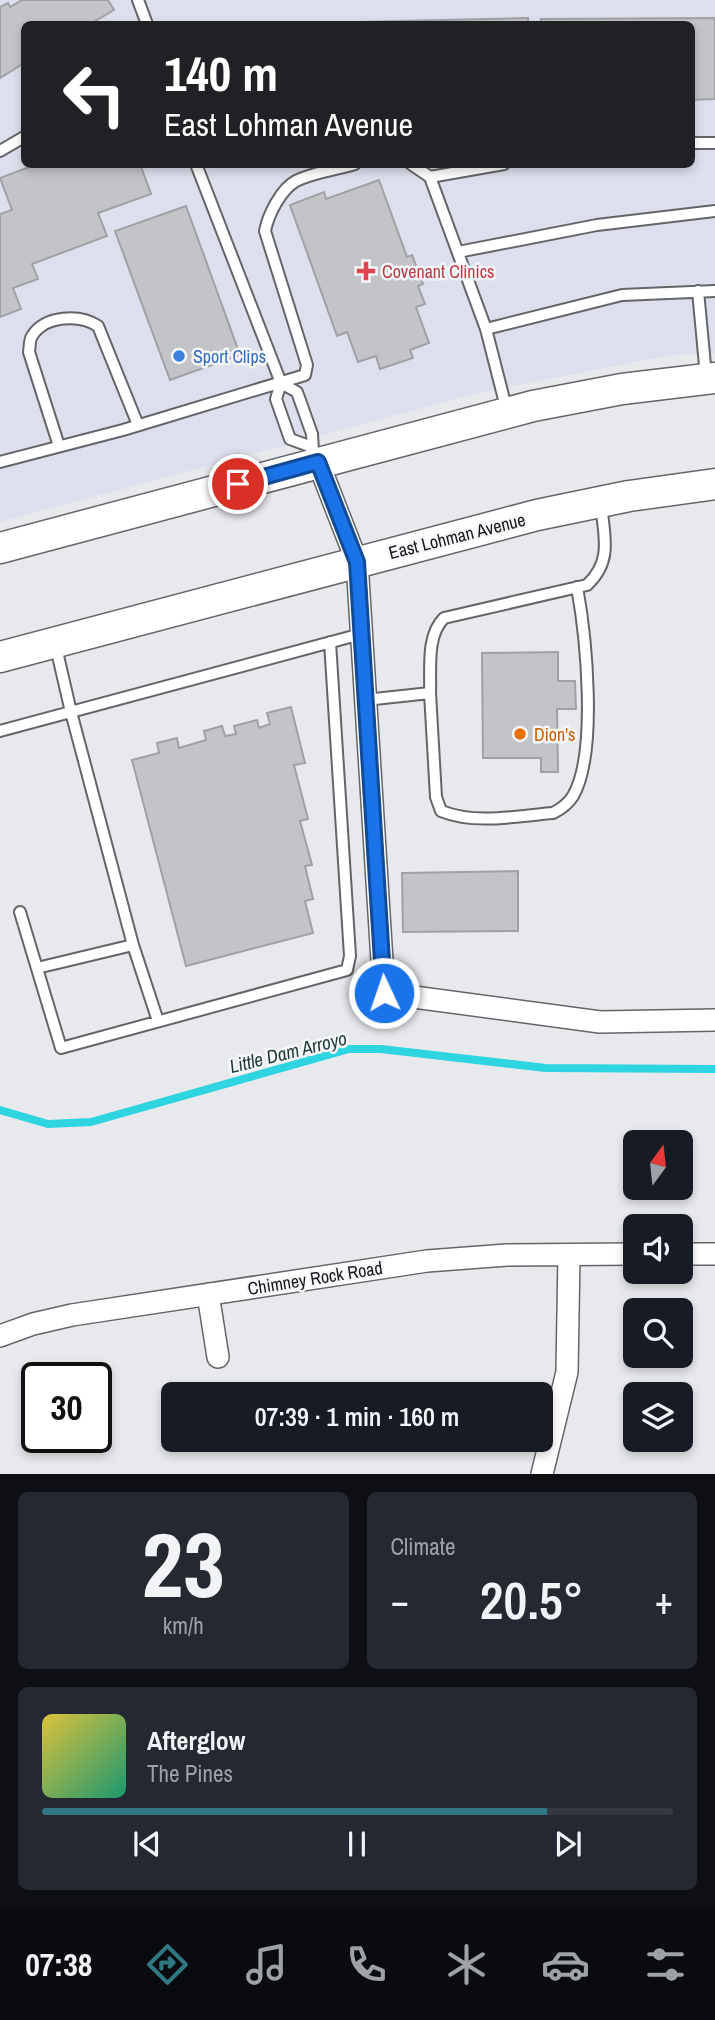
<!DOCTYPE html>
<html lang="en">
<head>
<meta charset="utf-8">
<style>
  body { margin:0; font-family:"Archivo Narrow",sans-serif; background:#242831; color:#f1f3f6; height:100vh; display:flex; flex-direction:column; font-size:26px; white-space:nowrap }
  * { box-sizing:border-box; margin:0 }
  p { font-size:23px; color:#9ea1a6 }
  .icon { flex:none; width:38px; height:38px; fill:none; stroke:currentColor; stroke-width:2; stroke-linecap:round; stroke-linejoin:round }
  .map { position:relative; height:1474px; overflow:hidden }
  .panel { display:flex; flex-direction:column; gap:18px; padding:18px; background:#0d0f14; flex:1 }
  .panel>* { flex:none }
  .top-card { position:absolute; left:21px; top:21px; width:674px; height:147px; border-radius:10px; box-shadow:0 4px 10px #0003; background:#202124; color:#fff; overflow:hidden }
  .needle { width:46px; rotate:15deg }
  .fabs { position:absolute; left:623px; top:1130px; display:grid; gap:14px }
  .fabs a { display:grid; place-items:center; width:70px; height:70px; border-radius:10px; background:#171b24; box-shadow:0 4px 10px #0003; font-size:35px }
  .speed { position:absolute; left:21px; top:1362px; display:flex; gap:14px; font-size:35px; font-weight:700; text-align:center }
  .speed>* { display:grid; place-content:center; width:91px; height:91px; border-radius:50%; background:#171b24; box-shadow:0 4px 10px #0003; line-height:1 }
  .speed .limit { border:4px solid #111; border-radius:10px; background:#fff; color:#111 }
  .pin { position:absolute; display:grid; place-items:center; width:60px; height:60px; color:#fff; margin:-30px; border:4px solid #fff; border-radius:50%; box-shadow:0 2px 7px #0007 }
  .me { position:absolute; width:77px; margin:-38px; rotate:357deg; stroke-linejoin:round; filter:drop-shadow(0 0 5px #0008) }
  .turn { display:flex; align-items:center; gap:24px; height:147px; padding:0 28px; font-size:32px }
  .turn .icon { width:91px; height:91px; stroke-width:2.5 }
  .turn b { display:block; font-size:49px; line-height:60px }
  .big { font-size:52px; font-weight:600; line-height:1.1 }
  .panel .tile { flex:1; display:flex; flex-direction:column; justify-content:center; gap:10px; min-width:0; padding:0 24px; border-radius:10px; background:#242831 }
  .panel .dial { align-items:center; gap:0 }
  .dial b { font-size:91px; line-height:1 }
  .song { display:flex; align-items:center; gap:21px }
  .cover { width:84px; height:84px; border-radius:10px; background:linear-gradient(135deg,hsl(50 70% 55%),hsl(160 70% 35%)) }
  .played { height:7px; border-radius:4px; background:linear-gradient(90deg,#317883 80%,#363941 80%) }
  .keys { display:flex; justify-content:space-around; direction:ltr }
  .heat { display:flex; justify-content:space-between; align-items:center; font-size:38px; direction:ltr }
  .panel .tiles { flex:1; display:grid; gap:18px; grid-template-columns:1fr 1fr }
  .tile:last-child { grid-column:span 2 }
  .trip { position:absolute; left:161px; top:1382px; width:392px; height:70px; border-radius:10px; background:#171b24; box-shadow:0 4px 10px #0003; font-weight:600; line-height:70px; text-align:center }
  .dock { display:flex; height:112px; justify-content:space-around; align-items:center; background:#090b0e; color:#9ea1a6 }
  .dock .icon { width:49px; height:49px }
  .dock .current { color:#317883 }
  .dock b { font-size:32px; color:#f1f3f6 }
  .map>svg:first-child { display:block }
</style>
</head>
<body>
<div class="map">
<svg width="715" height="1474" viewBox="0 0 715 1474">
  <rect width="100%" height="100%" fill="#e8e9ed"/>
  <path fill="#dde0ec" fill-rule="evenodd" d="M0,0H715V353L670,355L482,392L0,522ZM24,24H691V164H24Z"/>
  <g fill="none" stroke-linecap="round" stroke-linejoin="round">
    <path stroke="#2ed4df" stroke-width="8" d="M0,1110L48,1124L91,1122L349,1049H381L546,1068L715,1069"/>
  </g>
  <path fill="#c3c4c8" stroke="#a0a1a4" stroke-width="2" d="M22,0H108L114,10L90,24H24V63L0,78V7L8,3L10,7Z
    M528,18V24H316V23Z
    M715,18V99L691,100V24H541V19Z
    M37,164H140L151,194L98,213L107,236L32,264L38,279L13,288L21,309L0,317V214L12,210L0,178Z
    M379,180L407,257L412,255L423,284L418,286L425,304L416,307L429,343L410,350L413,358L380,369L376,356L358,362L347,332L337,336L290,205L324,192L326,199Z
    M186,206L240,355L170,380L115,231Z
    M558,652V681H575L576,709H557L558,772H541V758H483L482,653Z
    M291,707L305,763L294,765L308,819L300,821L312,865L305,866L313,899L305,901L313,933L186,966L132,760L159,753L157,743L177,738L179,748L206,740L204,731L222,726L225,736L236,734L234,726L257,720L259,728L270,724L267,713Z
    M518,871V931L403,932L402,873Z"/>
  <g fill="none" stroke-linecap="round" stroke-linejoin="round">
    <defs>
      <path id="service" d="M138,0L147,24
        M691,143H715
        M0,151L24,137
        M196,164L281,383L276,399L290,439L312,447
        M411,164L430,177L504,164
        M430,177L486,329L622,295L715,291
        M458,252L597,225L715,211
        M698,291L706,376
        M486,329L507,411
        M281,383L297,392L312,434L313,451
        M59,446L29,352C30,347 29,341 32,336C45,315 80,314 98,326L138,425
        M0,462L123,430L305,375L307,365L265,231C268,215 281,189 296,181C313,172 336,170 355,164
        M55,643L71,712L133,945
        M430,693L436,797L441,811C476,825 517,816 553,813C561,809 568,804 573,796C598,753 586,636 577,587
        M365,700L430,693C431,668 426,636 444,618L587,585C613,561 604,536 601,504
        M0,731L361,634
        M20,912L61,1048L347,970L350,956L330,642
        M37,968L133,945L158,1021"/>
      <path id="minor" d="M318,462L357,562L384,993L600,1022L715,1020
        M681,1254H715
        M208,1294L218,1357
        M0,1336L33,1324L72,1315L427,1261L507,1255L635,1254
        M542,1474L567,1372L569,1255"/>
      <path id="secondary" d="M0,548L533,406L622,389L715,378
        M0,657L537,515L629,496L715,484"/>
    </defs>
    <use href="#service" stroke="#646569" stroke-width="14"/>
    <use href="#minor" stroke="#646569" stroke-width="24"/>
    <use href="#secondary" stroke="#646569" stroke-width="33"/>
    <use href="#service" stroke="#fff" stroke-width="10"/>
    <use href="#minor" stroke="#fff" stroke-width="21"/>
    <use href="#secondary" stroke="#fff" stroke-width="30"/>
  </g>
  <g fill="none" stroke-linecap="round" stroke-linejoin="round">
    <defs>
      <path id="route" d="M238,484L318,462L357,562L384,993"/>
    </defs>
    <use href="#route" stroke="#114b97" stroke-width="18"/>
    <use href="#route" stroke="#1a73e8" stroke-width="12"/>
  </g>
  <path fill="#e0444e" stroke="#f6f7fb" stroke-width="2.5" d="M362.5 260.5h7v7h7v7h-7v7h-7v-7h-7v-7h7z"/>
  <circle fill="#3f7fe0" stroke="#f6f7fb" stroke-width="2.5" cx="179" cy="356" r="7"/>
  <circle fill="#e8710a" stroke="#f6f7fb" stroke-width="2.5" cx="520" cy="734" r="7"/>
  <g text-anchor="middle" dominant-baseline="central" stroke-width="5" stroke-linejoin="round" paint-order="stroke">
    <g font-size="18" fill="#be3a42" stroke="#f6f7fb" text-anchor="start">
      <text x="382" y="271">Covenant Clinics</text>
    </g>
    <g font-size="18" fill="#366cbe" stroke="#f6f7fb" text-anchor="start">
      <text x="193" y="356">Sport Clips</text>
    </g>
    <g font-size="18" fill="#171719" stroke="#f6f7fb">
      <text transform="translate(457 536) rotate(-14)">East Lohman Avenue</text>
      <text transform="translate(315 1278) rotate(-9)">Chimney Rock Road</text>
    </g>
    <g font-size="18" fill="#c56008" stroke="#f6f7fb" text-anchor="start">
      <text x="534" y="734">Dion's</text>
    </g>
    <g font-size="19" font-style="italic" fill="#1e383a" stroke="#f6f7fb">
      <text transform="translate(288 1052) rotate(-14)">Little Dam Arroyo</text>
    </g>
  </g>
</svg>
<div class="fabs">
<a><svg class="needle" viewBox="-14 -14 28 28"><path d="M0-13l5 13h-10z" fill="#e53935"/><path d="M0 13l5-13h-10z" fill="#9ea1a6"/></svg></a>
<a><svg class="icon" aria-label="sound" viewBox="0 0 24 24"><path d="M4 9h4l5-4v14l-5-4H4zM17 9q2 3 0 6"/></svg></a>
<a><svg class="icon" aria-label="search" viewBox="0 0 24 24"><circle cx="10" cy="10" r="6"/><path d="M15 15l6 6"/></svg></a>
<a><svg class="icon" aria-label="layers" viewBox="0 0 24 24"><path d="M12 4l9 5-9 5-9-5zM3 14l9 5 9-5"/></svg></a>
</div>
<div class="speed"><div class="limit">30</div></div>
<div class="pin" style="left:238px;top:484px;background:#d93025"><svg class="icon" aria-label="arrive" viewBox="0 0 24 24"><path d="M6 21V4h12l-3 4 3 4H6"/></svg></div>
<svg class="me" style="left:384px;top:993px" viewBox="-20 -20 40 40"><circle r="17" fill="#1a73e8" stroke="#fff" stroke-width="3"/><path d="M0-11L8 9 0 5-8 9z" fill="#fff"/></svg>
<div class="trip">07:39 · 1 min · 160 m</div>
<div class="top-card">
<div class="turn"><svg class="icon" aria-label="left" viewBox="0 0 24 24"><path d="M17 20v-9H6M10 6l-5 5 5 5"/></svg><div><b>140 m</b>East Lohman Avenue</div></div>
</div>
</div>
<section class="panel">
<div class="tiles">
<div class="tile dial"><b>23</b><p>km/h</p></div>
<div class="tile"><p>Climate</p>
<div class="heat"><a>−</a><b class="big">20.5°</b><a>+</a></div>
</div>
<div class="tile">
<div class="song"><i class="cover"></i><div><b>Afterglow</b><p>The Pines</p></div></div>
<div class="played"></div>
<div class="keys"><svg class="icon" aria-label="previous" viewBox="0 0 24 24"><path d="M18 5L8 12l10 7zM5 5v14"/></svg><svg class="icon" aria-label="pause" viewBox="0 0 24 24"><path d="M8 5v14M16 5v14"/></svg><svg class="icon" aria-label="next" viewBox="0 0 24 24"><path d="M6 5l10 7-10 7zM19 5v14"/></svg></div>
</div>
</div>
</section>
<nav class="dock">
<b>07:38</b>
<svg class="icon current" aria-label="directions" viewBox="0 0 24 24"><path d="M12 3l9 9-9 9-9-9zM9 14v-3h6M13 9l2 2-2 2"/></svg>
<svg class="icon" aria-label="music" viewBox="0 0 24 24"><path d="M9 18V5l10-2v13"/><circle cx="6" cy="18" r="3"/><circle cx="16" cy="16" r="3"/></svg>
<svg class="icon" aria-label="phone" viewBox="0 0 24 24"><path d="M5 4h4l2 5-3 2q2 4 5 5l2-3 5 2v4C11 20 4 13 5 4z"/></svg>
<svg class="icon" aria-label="climate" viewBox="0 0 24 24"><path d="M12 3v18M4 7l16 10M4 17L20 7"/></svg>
<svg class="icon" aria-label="car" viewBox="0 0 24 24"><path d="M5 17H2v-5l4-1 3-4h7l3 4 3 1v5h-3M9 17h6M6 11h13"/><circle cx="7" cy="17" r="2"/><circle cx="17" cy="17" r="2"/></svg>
<svg class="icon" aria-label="filters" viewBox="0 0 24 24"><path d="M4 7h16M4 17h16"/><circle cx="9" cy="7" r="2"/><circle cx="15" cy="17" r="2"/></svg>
</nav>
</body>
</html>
